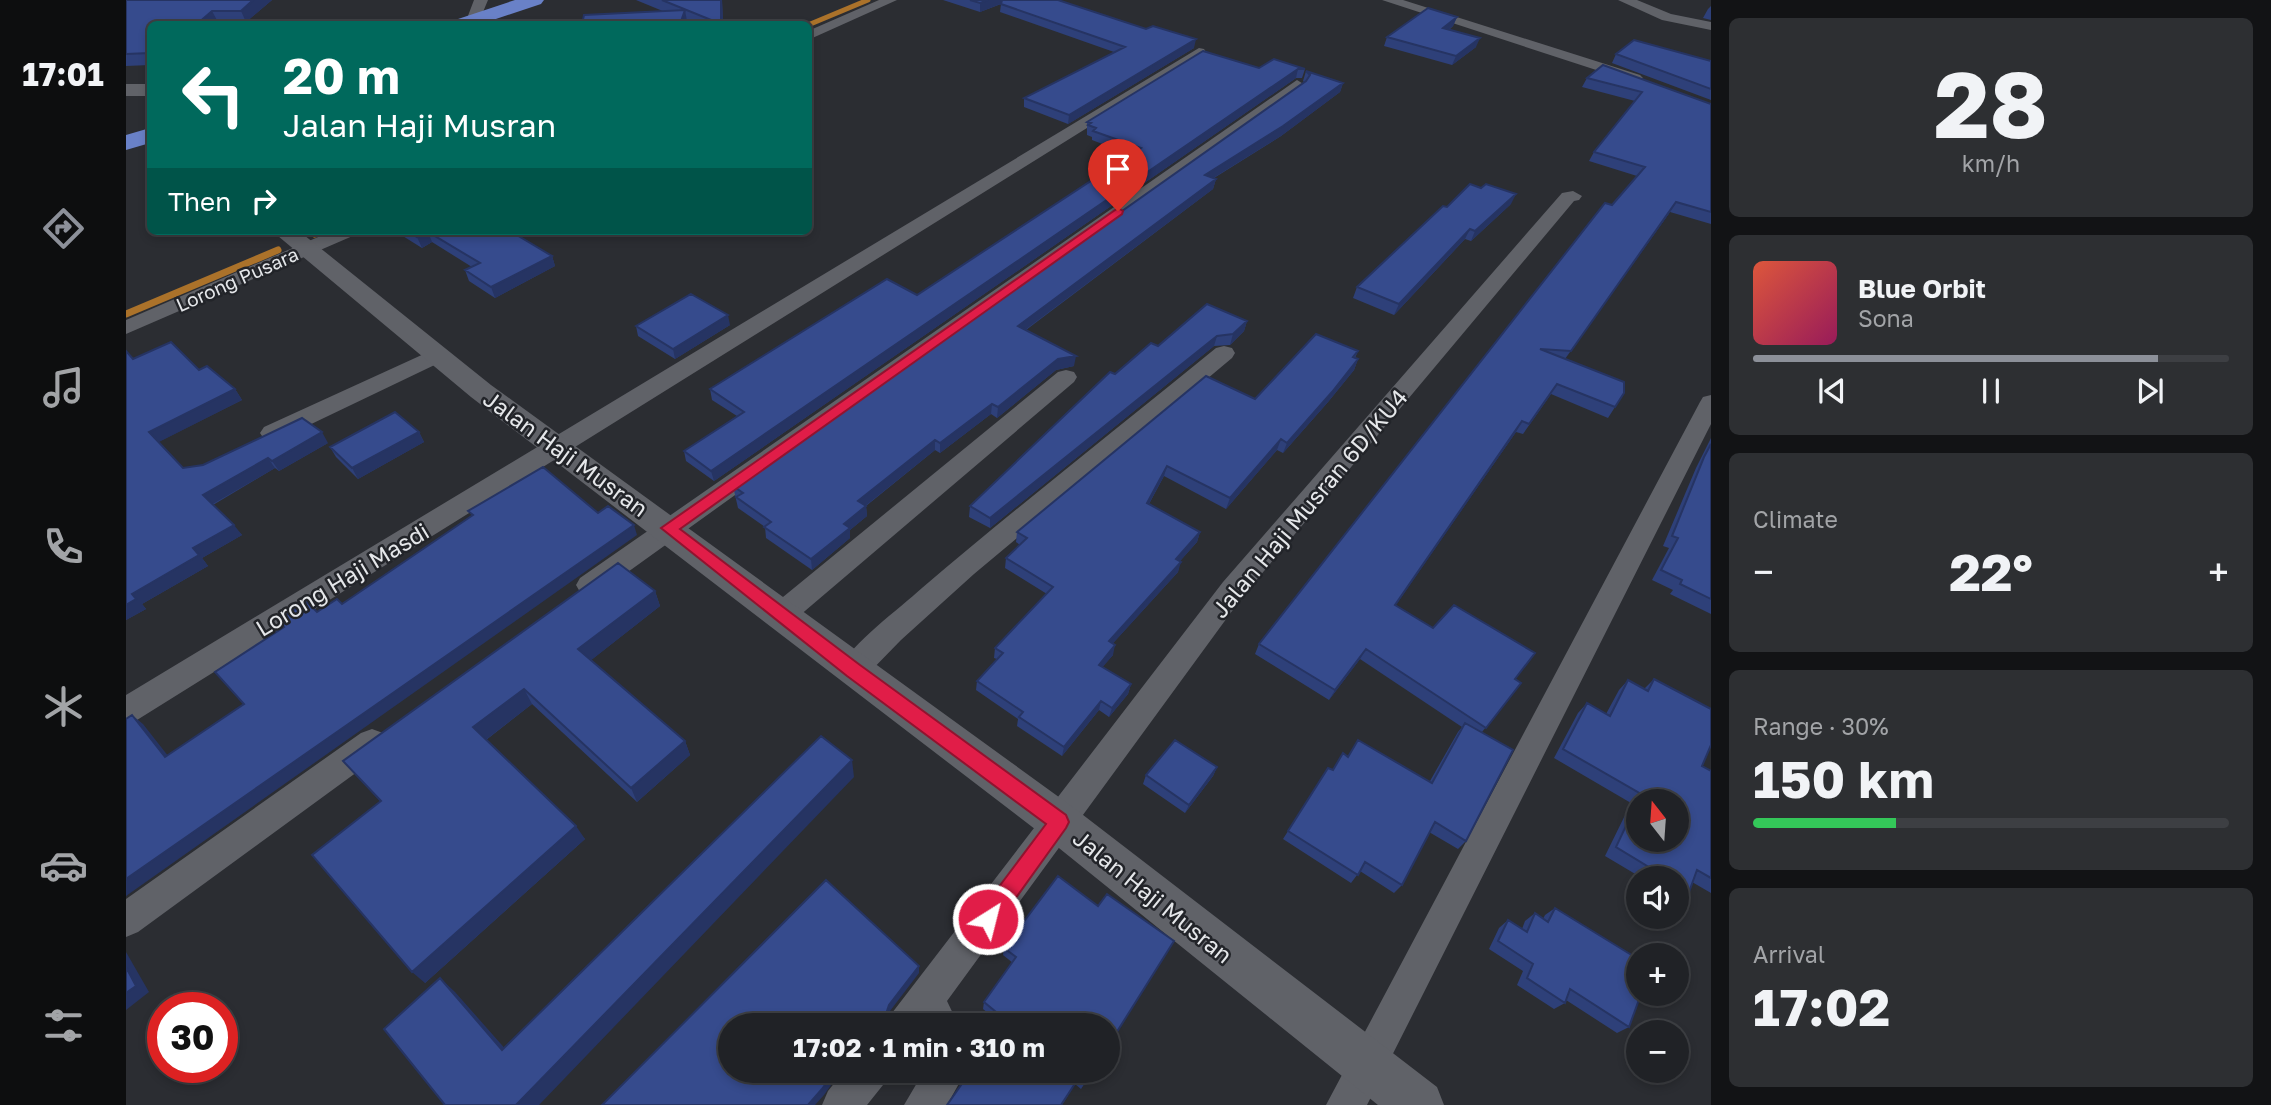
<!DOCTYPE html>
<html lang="en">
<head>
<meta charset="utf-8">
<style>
  body { margin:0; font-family:"Golos Text",sans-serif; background:#2d2f32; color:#f1f3f6; height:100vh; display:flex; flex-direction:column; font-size:26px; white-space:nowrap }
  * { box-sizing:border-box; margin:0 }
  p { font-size:23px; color:#a2a4a7 }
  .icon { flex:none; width:38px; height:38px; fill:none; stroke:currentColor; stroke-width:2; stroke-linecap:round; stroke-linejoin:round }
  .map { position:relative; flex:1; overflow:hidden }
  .side { display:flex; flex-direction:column; gap:18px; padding:18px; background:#121315; width:560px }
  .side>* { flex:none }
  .hud { position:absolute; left:21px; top:21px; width:665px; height:214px; border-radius:10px; box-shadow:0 4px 10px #0003,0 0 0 2px #3d3f43; background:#00695c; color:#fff; overflow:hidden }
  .needle { width:46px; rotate:343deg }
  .controls { position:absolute; left:1500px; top:789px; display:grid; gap:14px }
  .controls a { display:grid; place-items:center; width:63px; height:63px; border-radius:50%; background:#202226; box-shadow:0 4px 10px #0003,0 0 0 2px #3d3f43; font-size:35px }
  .speed { position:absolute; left:21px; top:992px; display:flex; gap:14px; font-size:35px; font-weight:700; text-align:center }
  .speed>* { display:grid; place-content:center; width:91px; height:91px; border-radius:50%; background:#202226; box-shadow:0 4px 10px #0003,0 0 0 2px #3d3f43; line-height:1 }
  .speed .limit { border:10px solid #d22; background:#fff; color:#111 }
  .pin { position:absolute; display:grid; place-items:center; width:60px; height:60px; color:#fff; margin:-72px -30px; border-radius:50% 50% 50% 0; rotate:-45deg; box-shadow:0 0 7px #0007 }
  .pin .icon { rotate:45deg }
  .me { position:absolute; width:77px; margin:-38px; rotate:36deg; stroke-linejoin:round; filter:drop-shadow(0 0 5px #0008) }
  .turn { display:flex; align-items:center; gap:24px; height:147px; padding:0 21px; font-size:32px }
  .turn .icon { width:91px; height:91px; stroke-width:2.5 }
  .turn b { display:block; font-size:49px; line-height:60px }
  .then { display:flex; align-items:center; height:66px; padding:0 21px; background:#0003; gap:14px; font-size:26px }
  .big { font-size:52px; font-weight:700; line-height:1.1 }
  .side .widget { flex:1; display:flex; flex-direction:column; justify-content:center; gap:10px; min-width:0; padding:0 24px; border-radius:10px; background:#2d2f32 }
  .side .dial { align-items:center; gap:0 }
  .dial b { font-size:91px; line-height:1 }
  .song { display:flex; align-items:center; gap:21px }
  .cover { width:84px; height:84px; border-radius:10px; background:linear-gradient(135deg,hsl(10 70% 55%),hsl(330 70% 35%)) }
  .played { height:7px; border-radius:4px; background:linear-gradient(90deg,#8c9099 85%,#3d3f43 85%) }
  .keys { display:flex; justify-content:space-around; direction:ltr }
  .heat { display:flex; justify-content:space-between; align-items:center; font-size:38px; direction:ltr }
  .charge { height:10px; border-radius:5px; background:linear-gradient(90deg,#34c759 30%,#3d3f43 0) }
  .trip { position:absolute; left:592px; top:1013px; width:402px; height:70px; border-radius:35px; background:#202226; box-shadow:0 4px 10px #0003,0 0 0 2px #3d3f43; font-weight:700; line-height:70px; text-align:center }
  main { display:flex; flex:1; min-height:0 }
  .tabs { display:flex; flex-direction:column; width:126px; justify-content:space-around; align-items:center; background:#0d0e0f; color:#a2a4a7 }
  .tabs .icon { width:49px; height:49px }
  .tabs .selected { color:#8c9099 }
  .tabs b { font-size:32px; color:#f1f3f6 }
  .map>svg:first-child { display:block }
</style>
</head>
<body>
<main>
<nav class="tabs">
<b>17:01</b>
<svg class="icon selected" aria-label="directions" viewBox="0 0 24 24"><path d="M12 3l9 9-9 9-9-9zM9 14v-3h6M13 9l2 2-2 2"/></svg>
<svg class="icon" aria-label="music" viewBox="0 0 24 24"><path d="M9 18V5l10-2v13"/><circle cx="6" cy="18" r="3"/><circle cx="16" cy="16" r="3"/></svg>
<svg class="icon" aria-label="phone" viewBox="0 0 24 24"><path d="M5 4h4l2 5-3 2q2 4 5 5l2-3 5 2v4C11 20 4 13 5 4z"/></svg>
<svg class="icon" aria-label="climate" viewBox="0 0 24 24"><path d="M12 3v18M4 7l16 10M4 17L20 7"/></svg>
<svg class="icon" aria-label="car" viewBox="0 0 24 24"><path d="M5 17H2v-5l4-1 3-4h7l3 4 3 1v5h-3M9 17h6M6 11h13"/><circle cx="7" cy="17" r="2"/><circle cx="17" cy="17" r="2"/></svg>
<svg class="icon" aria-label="filters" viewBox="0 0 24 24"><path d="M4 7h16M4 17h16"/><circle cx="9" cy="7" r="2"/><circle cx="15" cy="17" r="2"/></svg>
</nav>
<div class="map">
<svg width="1585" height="1105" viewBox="0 0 1585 1105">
  <rect width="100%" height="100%" fill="#2b2d32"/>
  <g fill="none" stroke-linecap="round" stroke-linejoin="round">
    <path stroke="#ab722a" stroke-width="5" d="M682,25L742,0"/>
    <path stroke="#ab722a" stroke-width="7" d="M189,234L196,231
      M0,314L152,250"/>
    <path fill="#606268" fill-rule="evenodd" d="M348,0H362L352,24H344L340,21Z
      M753,0H771L682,40V31Z
      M1256,0H1277L1514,75L1517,78L1509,83L1504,81Z
      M1492,0H1511L1545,14L1585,22V30L1536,20Z
      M1073,48L1078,49L1080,52L1078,55L11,720L0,724V695Z
      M1171,80L1179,85L1176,88L474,592L464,595L454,592L450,585L454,578Z
      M1447,191L1456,196L1453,200L1448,201L1117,596L821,1001L833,1026H761L766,1013L1097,582L1436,193Z
      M206,231H231L229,235L0,334V320Z
      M1098,346L1106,348L1109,353L1106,358L848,574L775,640L737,679L727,682L717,679L712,670C726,643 773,609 796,588C892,506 992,428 1090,348Z
      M311,348L319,350L322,355L319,360L154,439L146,441L138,439L134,433L138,427Z
      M940,370L948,372L951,377L948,382L666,622L656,625L646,622L642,614L646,606L932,372Z
      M1585,395V424L1241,1105H1200L1574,402L1577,397Z
      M246,729L257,733L261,743L257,753L12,932L0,937V899L235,733Z
      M718,1071H762L757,1085L741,1105H696L702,1091Z
      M798,1071H840L821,1105H778Z"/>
    <path fill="#606268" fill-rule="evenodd" d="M0,84H24V96H0Z
      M146,231H173L365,385L948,808L1311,1087L1318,1105H1252L918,836L345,397Z"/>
    <path fill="#6981c7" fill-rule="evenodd" d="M389,0H418L415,4L355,24H326L329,20Z
      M24,128V143L0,150V135Z"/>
  </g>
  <path fill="#2e4079" d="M0,0H146L120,22L24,24V65L0,66Z
    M510,0H596L597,24H571L561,20V21Z
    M817,0H932L1068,48L942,124L898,107V98L988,52L874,12L875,4L854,12Z
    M1585,6V20L1577,18L1582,9Z
    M1331,17L1327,26L1323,30L1350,47L1326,65L1258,46L1261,37Z
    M1490,54L1585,61V100L1486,63Z
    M1133,68L1179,69L1176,78H1170L588,481L560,461L558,451L611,416L586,400L584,389L791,295L1005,155L966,140V137L961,135V122Z
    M1180,71L1217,83L1214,92L1155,136L1088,178L1090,179L1087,189L900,330L948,366L930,370L871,418L865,414L814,453L809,450L740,506L741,516L724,530V538L686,570L640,538L639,527L612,508L607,486L1178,82L1177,81Z
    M1461,78L1585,104V224L1544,212L1439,359L1489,407L1482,418L1425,394L1397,434L1390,432L1269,605L1395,683L1356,732L1340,841L1332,849L1303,832L1276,885L1268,893L1234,871L1225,883L1157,839L1202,768L1206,770L1222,756L1304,781L1332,732L1336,727L1234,659L1203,700L1129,654L1133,644L1486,205L1511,176L1463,161L1468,152L1509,101L1456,87Z
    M1385,204L1345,241L1339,239L1268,315L1227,298L1231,287Z
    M271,231H384L426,256L429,266L369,298L343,281L339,270L346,267L306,242L296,248L272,233Z
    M1121,321L1118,331L1104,345L1088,346L864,528L843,517L844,506L989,374L1032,346Z
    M604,325L549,359L512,336L510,326Z
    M1232,351L1229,358L1232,359L1228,370L1202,402L1157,453L1151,450L1100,509L1038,476L1023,504L1074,532L1071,542L1054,561L1052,572L987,643V655L976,667L1005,684L1002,694L983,717L973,710L936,756L891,726L892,719L850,690L851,681L871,659L868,658L869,648L921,594L879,568L880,558L894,545L890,542L891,532L1129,399Z
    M7,359L73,370L109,389L116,400L32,442L57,468L202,443L153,471L149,468L87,505L116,535L76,558L82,566L16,604L20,609L0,620Z
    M293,432L298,442L232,479L210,457L204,447Z
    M1585,438V614L1544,594L1547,590L1526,580L1543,548L1537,546L1570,468Z
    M529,591L534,606L465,660L559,741L564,755L511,802L406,704L360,740L459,839L299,983L255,802L217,761Z
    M1528,679L1576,766L1585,771V893L1566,882L1563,892L1551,899L1550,878H1516L1479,856L1505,803L1428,758L1452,713L1461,703L1480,714L1493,690L1502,680L1518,689Z
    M1091,767L1087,776L1059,813L1017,784L1020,775Z
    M932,876L982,1047L878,1026L857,1009L858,1002L887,963L877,955L878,948Z
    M1429,908L1503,1027L1491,1033L1440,1000L1439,1003L1428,1009L1391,985L1397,971L1363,949L1373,928L1382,920L1396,929L1399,921L1409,913L1417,919L1419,915Z
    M967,1071L955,1089L949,1084L936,1105H821Z"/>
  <path fill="#263463" d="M127,0H146L120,22L115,11Z
    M595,0H596L597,24H596Z
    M862,0H878L877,3L854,12V3Z
    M559,10L561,21L560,24H554Z
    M86,11L92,22L89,24H71Z
    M1331,17L1327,26L1313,37L1317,28Z
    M1354,38L1350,47L1326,65L1330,56Z
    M1070,39L1068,48L942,124L943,115Z
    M1172,69L1170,78L588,481L585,471Z
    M1217,83L1214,92L1155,136L1076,185L1079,175Z
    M1090,179L1087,189L891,336L892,326Z
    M1390,194L1385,204L1345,241L1349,231Z
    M1550,202L1544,212L1438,361L1445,351Z
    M1344,229L1339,239L1268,315L1273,304Z
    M555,231H564L556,235Z
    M302,232L306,242L296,248L291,237Z
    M426,256L429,266L369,298L365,287Z
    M602,315L604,325L549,359L547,349Z
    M1121,321L1118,331L1104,345L1107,334Z
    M1091,336L1088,346L864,528V518Z
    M950,356L948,366L930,370L871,418L872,407L932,359Z
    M1232,359L1228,370L1202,402L1157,453L1161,443Z
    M109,389L116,400L31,443L23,432Z
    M866,404L865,414L814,453V443Z
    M1396,421L1390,432L1263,615L1269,605Z
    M196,432L202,443L153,471L146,461Z
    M293,432L298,442L232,479L226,468Z
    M1155,439L1151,450L1100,509L1104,498Z
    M809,440V450L733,511L732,501Z
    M142,458L149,468L85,505L77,495Z
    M1041,466L1038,476L1018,513L1021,503Z
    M740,506L741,516L724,530V538L686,570L685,559L718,524Z
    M108,525L116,535L76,558L82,566L16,604L20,609L0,620V605L6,594L67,548Z
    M508,525L511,535L0,896V879Z
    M1074,532L1071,542L1047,569L1050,559Z
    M1055,562L1052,572L980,651L983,641Z
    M529,591L534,606L459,665L452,649Z
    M989,645L987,655L970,675L973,665Z
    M1240,649L1234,659L1203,700L1209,690Z
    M1005,684L1002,694L983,717L986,708Z
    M398,689L406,704L357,742L347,727Z
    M975,701L973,710L936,756L938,747Z
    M6,715L17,724L50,766L39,757Z
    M559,741L564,755L511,802L505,788Z
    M726,760L728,777L413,1105H390Z
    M1091,767L1087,776L1059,813L1063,805Z
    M450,826L459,839L299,983L286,972Z
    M0,952L23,992L0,1010Z
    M793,966V973L764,1011L759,1023L757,1026H751L763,1005Z
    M314,978L329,992L390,1061L376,1050Z
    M709,1071H715L698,1095L689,1105H682Z"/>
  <path fill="#364b8d" stroke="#263463" stroke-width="2" fill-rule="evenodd" d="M0,0H127L115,11H86L71,24H24V53L0,54Z
    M536,0H595V24Z
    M844,0H862L854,3Z
    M876,0H932L1020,29L1027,26L1070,39L943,115L898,98L999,47L875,4Z
    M1302,8L1331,17L1317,28L1354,38L1330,56L1261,37Z
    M559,10L554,24H456L458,15Z
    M1508,40L1585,61V89L1490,54Z
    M1077,51L1133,68L1148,59L1179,69H1172L585,471L558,451L618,412L584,389L761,279L791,295L1015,148L967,131L970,128L962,125L965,123L961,122Z
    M1477,65L1585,104V212L1550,202L1445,351L1414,349L1498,382V393L1489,407L1431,384L1403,424L1396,421L1269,605L1307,628L1328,605L1409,653L1389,679L1395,683L1360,728L1240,649L1209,690L1133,644L1479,203L1486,205L1519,167L1468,152L1516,92L1461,78Z
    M1180,71L1217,83L1157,126L1079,175L1090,179L892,326L950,356L932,359L872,407L866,404L814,443L809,440L732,501L740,506L718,524L724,528L685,559L638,527L645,522L610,497L617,493L607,486L1180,81L1184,75Z
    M1344,184L1355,188L1360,184L1390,194L1349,231L1344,229L1273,304L1231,287L1317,206L1321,207Z
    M282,231H384L426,256L365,287L339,270L354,263L302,232L291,237Z
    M565,294L602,315L547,349L510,326Z
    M1081,304L1121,321L1107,334L1091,336L864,518L844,506L984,372L989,374L1025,343L1032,346Z
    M1190,334L1232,351L1227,357L1232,359L1206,392L1161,443L1155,439L1104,498L1041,466L1021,503L1074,532L1050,559L1055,562L983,641L989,645L973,665L1005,684L986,708L975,701L938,747L893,717L897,712L851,681L877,653L869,648L927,587L880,558L901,538L891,532L1080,376L1129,399Z
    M45,342L73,370L81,366L109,389L23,432L57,468L77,465L176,418L196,432L146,461L142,458L77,495L108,525L67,548L73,555L6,594L10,599L0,605V351L7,359Z
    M269,412L293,432L226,468L204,447Z
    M1585,444V599L1554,584L1556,580L1535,570L1552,538L1546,536L1578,457Z
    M417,467L472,513L482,506L508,525L0,879V719L6,715L39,757L118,704L89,672L158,627L152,620L181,602L191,612L211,599L216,604L347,515L342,511Z
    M492,563L529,591L452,649L559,741L505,788L398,689L347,727L450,826L286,972L186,855L255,801L217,761Z
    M1528,679L1585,709V745L1576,766L1585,771V878L1571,870L1563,892L1550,884V878H1541L1490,847L1515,794L1437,749L1461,703L1484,716L1502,680L1522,691ZM1512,802H1550V840H1512Z
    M1339,723L1387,750L1340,841L1309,822L1276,885L1239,862L1232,875L1162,831L1202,768L1207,770L1217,753L1222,757L1232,740L1306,783Z
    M695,736L726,760L390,1105H319L258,1029L314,978L376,1050Z
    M1049,740L1091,767L1063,805L1020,775Z
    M932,876L972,906L981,894L1048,941L982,1046V1026H878L881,1021L858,1002L890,957L878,948Z
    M700,880L793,966L763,1005L759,1017L751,1026H604V1071H709L696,1089L682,1105H476Z
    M1429,908L1512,959V994H1515L1503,1027L1444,989L1439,1003L1401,978L1407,964L1372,941L1382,920L1401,932L1409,913L1422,922Z
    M0,967L10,986L0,993Z
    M845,1071H966L958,1084L952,1079L935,1105H821Z"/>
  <path fill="#e11d48" stroke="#92132f" stroke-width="2" d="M992,208L997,211L996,214L554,529L734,665L940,815L943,822L940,828L869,927L862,930L854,927L851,919L854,912L920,824L721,676L535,528Z"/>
  <g text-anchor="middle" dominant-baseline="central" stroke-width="5" stroke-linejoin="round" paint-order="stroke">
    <g font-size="19" fill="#e5e7ea" stroke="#222429">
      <text transform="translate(111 279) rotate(-24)">Lorong Pusara</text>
    </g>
    <g font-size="23" fill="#e5e7ea" stroke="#222429">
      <text transform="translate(440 453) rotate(36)">Jalan Haji Musran</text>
      <text transform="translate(1183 503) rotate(-50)">Jalan Haji Musran 6D/KU4</text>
      <text transform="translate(216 579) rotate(-31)">Lorong Haji Masdi</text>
      <text transform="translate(1027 896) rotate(39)">Jalan Haji Musran</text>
    </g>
  </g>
</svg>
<div class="controls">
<a><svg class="needle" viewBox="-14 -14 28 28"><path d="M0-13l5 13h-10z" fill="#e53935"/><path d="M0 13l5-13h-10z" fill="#a2a4a7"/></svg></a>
<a><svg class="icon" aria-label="sound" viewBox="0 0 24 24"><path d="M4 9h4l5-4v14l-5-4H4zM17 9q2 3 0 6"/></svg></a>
<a>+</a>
<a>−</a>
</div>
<div class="speed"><div class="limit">30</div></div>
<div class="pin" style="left:992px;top:211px;background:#d93025"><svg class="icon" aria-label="arrive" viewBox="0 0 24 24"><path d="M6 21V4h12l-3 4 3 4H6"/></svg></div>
<svg class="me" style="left:862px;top:919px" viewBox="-20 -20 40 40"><circle r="17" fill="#e11d48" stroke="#fff" stroke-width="3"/><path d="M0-11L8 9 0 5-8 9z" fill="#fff"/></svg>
<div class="trip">17:02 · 1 min · 310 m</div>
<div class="hud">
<div class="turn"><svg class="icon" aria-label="left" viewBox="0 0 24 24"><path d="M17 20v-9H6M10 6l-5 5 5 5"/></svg><div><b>20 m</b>Jalan Haji Musran</div></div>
<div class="then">Then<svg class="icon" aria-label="right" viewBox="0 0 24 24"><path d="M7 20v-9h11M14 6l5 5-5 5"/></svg></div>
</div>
</div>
<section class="side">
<div class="widget dial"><b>28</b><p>km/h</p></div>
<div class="widget">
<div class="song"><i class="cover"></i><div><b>Blue Orbit</b><p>Sona</p></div></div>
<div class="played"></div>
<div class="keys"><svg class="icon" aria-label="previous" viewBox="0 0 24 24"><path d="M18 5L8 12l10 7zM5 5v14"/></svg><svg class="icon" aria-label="pause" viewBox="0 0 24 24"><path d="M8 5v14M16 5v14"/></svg><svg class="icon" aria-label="next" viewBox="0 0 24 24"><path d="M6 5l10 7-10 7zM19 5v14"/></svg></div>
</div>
<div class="widget"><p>Climate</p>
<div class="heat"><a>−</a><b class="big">22°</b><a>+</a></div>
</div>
<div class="widget"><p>Range · 30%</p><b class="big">150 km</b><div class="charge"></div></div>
<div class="widget"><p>Arrival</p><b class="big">17:02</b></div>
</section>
</main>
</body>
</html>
